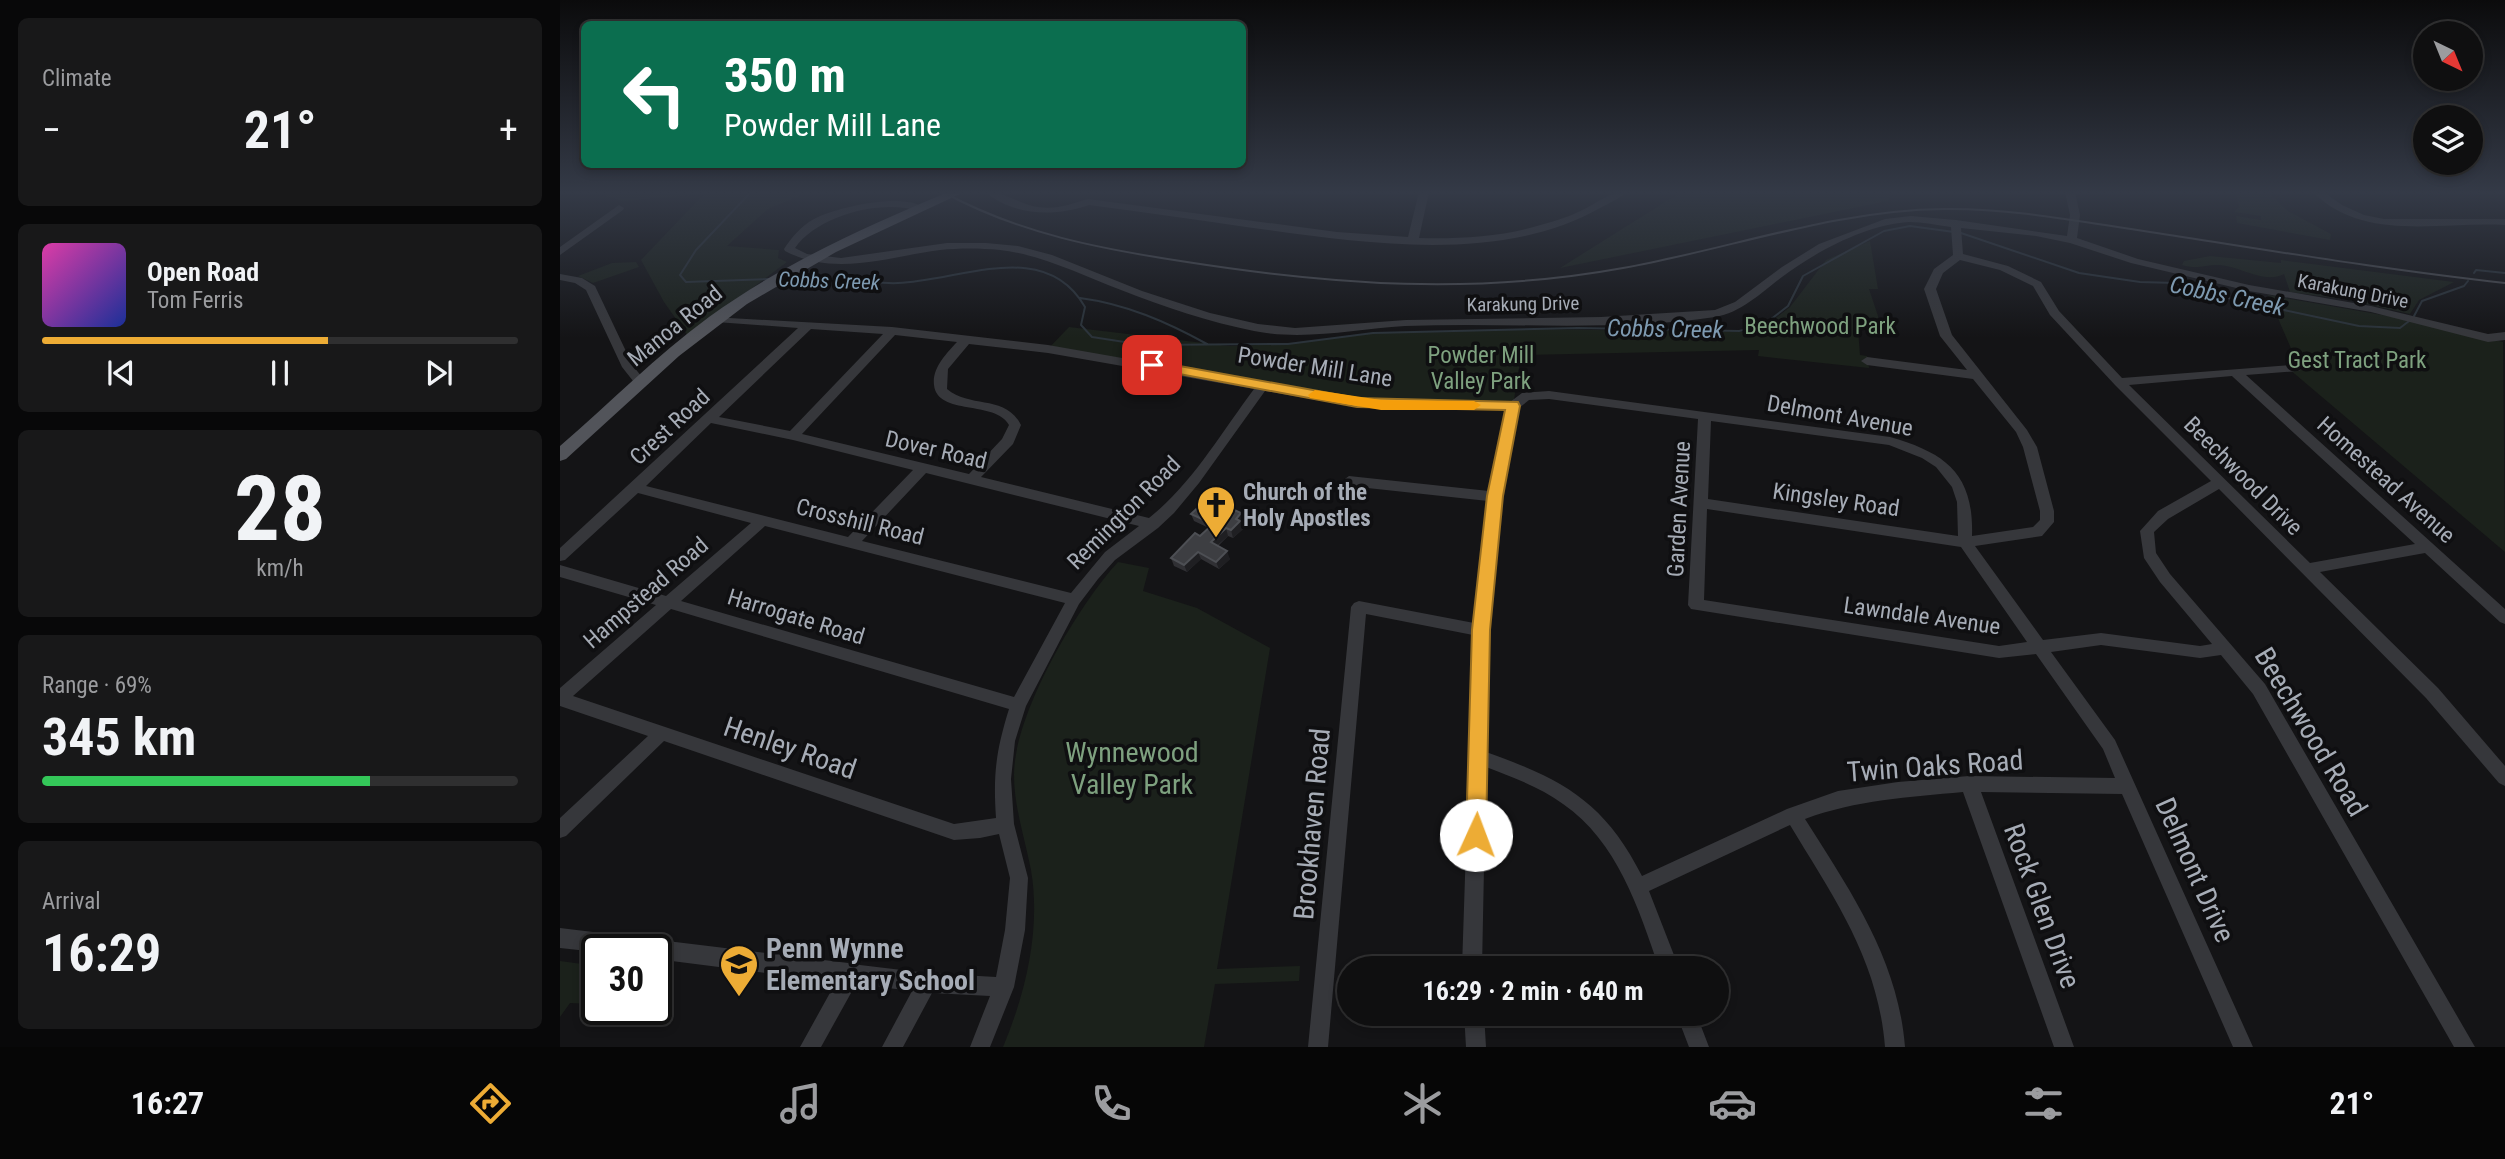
<!DOCTYPE html>
<html lang="en">
<head>
<meta charset="utf-8">
<style>
  body { margin:0; font-family:"Roboto Condensed",sans-serif; background:#181819; color:#f1f3f6; height:100vh; display:flex; flex-direction:column; font-size:26px; white-space:nowrap }
  * { box-sizing:border-box; margin:0 }
  p { font-size:23px; color:#9b9c9f }
  .icon { flex:none; width:38px; height:38px; fill:none; stroke:currentColor; stroke-width:2; stroke-linecap:round; stroke-linejoin:round }
  .map { position:relative; flex:1; overflow:hidden }
  .panel { display:flex; flex-direction:column; gap:18px; padding:18px; background:#080809; width:560px }
  .panel>* { flex:none }
  .guide { position:absolute; left:21px; top:21px; width:665px; height:147px; border-radius:10px; box-shadow:0 4px 10px #0003,0 0 0 2px #2f2f30; background:#0b6e4f; color:#fff; overflow:hidden }
  .needle { width:46px; rotate:137deg }
  .controls { position:absolute; left:1853px; top:21px; display:grid; gap:14px }
  .controls a { display:grid; place-items:center; width:70px; height:70px; border-radius:50%; background:#0f0f10; box-shadow:0 4px 10px #0003,0 0 0 2px #2f2f30; font-size:35px }
  .speed { position:absolute; left:21px; top:934px; display:flex; gap:14px; font-size:35px; font-weight:700; text-align:center }
  .speed>* { display:grid; place-content:center; width:91px; height:91px; border-radius:50%; background:#0f0f10; box-shadow:0 4px 10px #0003,0 0 0 2px #2f2f30; line-height:1 }
  .speed .limit { border:4px solid #111; border-radius:10px; background:#fff; color:#111 }
  .pin { position:absolute; display:grid; place-items:center; width:60px; height:60px; color:#fff; margin:-30px; border-radius:14px; box-shadow:0 4px 10px #0006 }
  .me { position:absolute; width:77px; margin:-38px; rotate:2deg; stroke-linejoin:round; filter:drop-shadow(0 0 5px #0008) }
  .turn { display:flex; align-items:center; gap:24px; height:147px; padding:0 28px; font-size:32px }
  .turn .icon { width:91px; height:91px; stroke-width:2.5 }
  .turn b { display:block; font-size:49px; line-height:60px }
  .big { font-size:52px; font-weight:700; line-height:1.1 }
  .panel .card { flex:1; display:flex; flex-direction:column; justify-content:center; gap:10px; min-width:0; padding:0 24px; border-radius:10px; background:#181819 }
  .panel .dial { align-items:center; gap:0 }
  .dial b { font-size:91px; line-height:1 }
  .song { display:flex; align-items:center; gap:21px }
  .cover { width:84px; height:84px; border-radius:10px; background:linear-gradient(135deg,hsl(320 70% 55%),hsl(230 70% 35%)) }
  .played { height:7px; border-radius:4px; background:linear-gradient(90deg,#edac35 60%,#2f2f30 60%) }
  .keys { display:flex; justify-content:space-around; direction:ltr }
  .heat { display:flex; justify-content:space-between; align-items:center; font-size:38px; direction:ltr }
  .charge { height:10px; border-radius:5px; background:linear-gradient(90deg,#34c759 69%,#2f2f30 0) }
  .trip { position:absolute; left:777px; top:956px; width:392px; height:70px; border-radius:35px; background:#0f0f10; box-shadow:0 4px 10px #0003,0 0 0 2px #2f2f30; font-weight:700; line-height:70px; text-align:center }
  .menu { display:flex; height:112px; justify-content:space-around; align-items:center; background:#060606; color:#9b9c9f }
  .menu .icon { width:49px; height:49px }
  .menu .active { color:#edac35 }
  .menu b { font-size:32px; color:#f1f3f6 }
  main { display:flex; flex:1; min-height:0 }
  .map>svg:first-child { display:block }
</style>
</head>
<body>
<main>
<section class="panel">
<div class="card"><p>Climate</p>
<div class="heat"><a>−</a><b class="big">21°</b><a>+</a></div>
</div>
<div class="card">
<div class="song"><i class="cover"></i><div><b>Open Road</b><p>Tom Ferris</p></div></div>
<div class="played"></div>
<div class="keys"><svg class="icon" aria-label="previous" viewBox="0 0 24 24"><path d="M18 5L8 12l10 7zM5 5v14"/></svg><svg class="icon" aria-label="pause" viewBox="0 0 24 24"><path d="M8 5v14M16 5v14"/></svg><svg class="icon" aria-label="next" viewBox="0 0 24 24"><path d="M6 5l10 7-10 7zM19 5v14"/></svg></div>
</div>
<div class="card dial"><b>28</b><p>km/h</p></div>
<div class="card"><p>Range · 69%</p><b class="big">345 km</b><div class="charge"></div></div>
<div class="card"><p>Arrival</p><b class="big">16:29</b></div>
</section>
<div class="map">
<svg width="1945" height="1047" viewBox="0 0 1945 1047">
  <rect width="100%" height="100%" fill="#141416"/>
  <path fill="#1b211b" d="M33,192H248L208,209L167,246L219,250L218,258L227,262L128,336L104,302L81,260L144,194L63,201Z
    M1121,192H1332L1328,201L1000,268Z
    M1676,192H1708L1728,211L1771,234L1770,240L1677,223L1676,216L1701,220V216L1674,212L1679,207Z
    M1310,241L1318,289H1309L1319,319L1297,316L1300,355L1307,356L1309,368L1198,356L1199,350L961,355L953,406L821,405L488,349L509,327L669,346L728,344L813,333L965,329L1185,332L1204,327L1230,307L1266,260Z
    M1650,256L1721,263V260L1894,282L1859,300L1850,314L1789,300L1730,292L1724,274C1704,284 1682,267 1660,265C1645,264 1639,270 1622,265L1624,261Z
    M76,262L79,267L33,283L18,276L52,263Z
    M1708,295L1857,321L1943,342L1945,552L1729,369L1739,367Z
    M558,562L589,568L583,591L637,608L710,648L657,969L740,966L739,981L655,984L644,1047H443C466,992 481,929 471,870C465,839 454,807 454,775C454,714 517,607 558,562Z
    M0,961L37,966V999L33,1004L10,1003L0,1017Z"/>
  <g fill="none" stroke-linecap="round" stroke-linejoin="round">
    <path stroke="#2b333a" stroke-width="2" d="M191,192L136,250L120,275L126,282L209,279
      M1401,233L1519,273L1580,282L1616,283L1663,297L1799,326L1840,328L1853,318L1862,301L1904,286L1908,281
      M1914,273L1916,270L1945,273
      M226,280C249,281 272,279 296,280C310,281 324,284 338,283C400,281 485,237 525,307L521,325L532,337L584,345L728,344L813,333L1018,328L1179,331L1202,326L1228,306L1243,276L1324,231L1350,226L1394,232
      M520,298C566,304 607,322 647,344"/>
    <path fill="#36373b" fill-rule="evenodd" d="M425,192C444,191 459,204 478,207C496,210 511,204 528,199L777,232L848,237L859,192H869L859,238C897,239 940,237 977,226C991,222 1006,218 1018,212C1035,205 1049,191 1067,192C1059,199 1049,203 1040,208C938,266 797,242 686,227C634,219 581,212 529,205C494,217 455,216 425,192Z
      M1505,192H1515L1520,215L1517,238L1578,259L1689,285L1811,306L1928,334L1945,332V340L1928,342L1811,312L1689,291L1571,263L1510,243L1476,236L1401,228L1403,254L1448,266L1481,282L1499,311L1562,378L1743,364L1745,367L1739,371L1686,375L1945,609V624L1940,622L1865,553L1760,572L1878,688L1945,766V786L1939,783L1866,698L1659,489L1608,519L1594,532L1596,553L1610,574L1705,684L1915,1047H1894L1693,694L1661,655L1640,658L1541,645L1491,652L1555,740L1693,1047H1673L1562,794L1421,792L1514,1047H1494L1403,792C1349,797 1296,800 1245,819C1291,892 1338,959 1345,1047H1325C1318,959 1274,898 1230,825L1089,891L1119,968H1099C1079,909 1057,841 1003,804C980,787 952,777 926,767L922,968H902L913,635L806,614L768,1047H748L791,607L794,603L799,601L914,623L928,501L789,486L782,481L789,476L929,491L946,410L797,407L705,391L639,483L614,513L598,528L555,560L538,579L519,604L466,706L455,741L451,779L454,824L468,878L465,930L454,987L430,1047H410L430,996L372,993L343,1047H322L352,991L296,984L261,1047H240L276,982L96,959V950H37V952L0,948V928L288,963L293,961L300,965L367,973L436,977L445,930L450,878L439,834L420,838L394,840L104,741L6,836L0,838V818L88,736L0,706V688L96,605L0,577V565L106,596L191,523L78,493L5,560L0,561V548L238,328L156,322L150,319L152,317L332,327L488,345L797,399L950,402L962,393L989,391L1330,437C1386,453 1414,474 1412,536L1473,527L1480,520V511L1463,447L1456,432L1413,379L1307,365L1301,361L1307,357L1407,370L1380,336L1364,289L1374,269L1393,255L1391,227C1377,225 1363,222 1349,222C1307,224 1255,252 1222,277C1202,292 1181,313 1155,317C1053,332 948,322 845,326C795,329 745,341 694,331C649,322 604,307 561,290C521,275 483,255 440,250C420,248 399,248 380,250C327,257 275,277 225,251L224,249C232,237 241,226 254,219C276,207 344,192 364,208L359,211C322,199 258,215 235,248L247,254L281,258L387,243H426L458,246L492,255L582,291L650,313L698,324L735,328L846,320L1041,317L1155,310L1175,302L1222,267L1259,244L1325,219L1351,216L1396,220L1507,236L1510,215ZM1400,260L1440,270L1473,286L1490,315L1555,385L1651,481L1598,511L1580,531L1584,558L1600,582L1652,644L1640,646L1541,633L1483,640L1415,546L1482,536L1494,522V511L1477,447L1467,430L1392,335L1376,289L1383,273ZM251,329L323,334L230,431L159,417ZM335,335L397,342C386,354 372,368 374,385C377,416 436,400 449,425L442,439L409,474L242,434ZM409,344L488,353L694,389C661,433 632,484 589,518L421,477L453,444L461,425C445,394 411,409 387,389L388,369ZM1672,376L1673,377L1855,544L1750,563L1569,385ZM989,399L1138,419L1128,605L1131,609L1439,658L1476,654L1543,749L1555,778L1409,776L1338,782L1278,791L1227,809L1082,876C1044,801 1002,779 926,752L929,630L942,497L959,408L969,400ZM1151,421L1329,445L1362,458L1376,467L1392,487L1397,502L1398,536L1148,499ZM151,423L233,440L353,470L288,537L86,486ZM366,473L579,526L545,552L511,593L302,541ZM1147,509L1401,547L1467,642L1439,646L1144,600ZM205,526L505,603L454,697L121,601ZM111,609L449,709C436,751 433,774 436,818L394,824L13,696Z
      M1753,192H1764L1782,205L1804,215L1824,219H1945V225C1882,221 1803,243 1753,192Z
      M59,205L64,208L63,210L0,255V247Z
      M0,274L22,278L35,286L73,366L87,383L85,386H77L62,367L26,290L15,283L0,280Z
      M904,1013H924L926,1047H906Z
      M1116,1013H1136L1149,1047H1129Z"/>
    <path fill="#52545a" fill-rule="evenodd" d="M388,192H404L276,252L187,304L119,356L6,459L0,461V446C50,403 96,356 149,317C222,264 305,227 388,192Z"/>
    <path stroke="#494b50" stroke-width="2" d="M383,192C460,234 541,249 627,262C774,285 915,295 1063,268C1170,249 1274,210 1384,209C1453,208 1522,222 1590,232C1708,250 1826,270 1945,283"/>
  </g>
  <path fill="#303034" d="M1626,192H1665H1661L1659,195L1631,193Z
    M661,509L681,513L683,521L681,523L683,529L673,538L668,536L658,546L670,559L659,569L641,559L627,572L614,566L611,558L640,536L649,528L634,521L631,514Z"/>
  <path fill="#1f1f22" d="M681,513L683,521L681,523L683,529L673,538L671,530L676,519Z
    M666,528L668,536L653,549L651,542Z
    M667,551L670,559L659,569L656,562Z
    M638,552L641,559L627,572L624,565Z"/>
  <path fill="#3d3e42" stroke="#4d4f54" stroke-width="2" d="M645,501L661,509L666,506L681,513L676,519L680,521L671,530L666,528L651,542L667,551L656,562L638,552L624,565L611,558L635,533L640,536L653,524L631,514Z"/>
  <linearGradient id="sky" x2="0" y2="1"><stop stop-color="#0b0b0c"/><stop offset="0.57" stop-color="#343a47"/><stop offset="1" stop-color="#343a47" stop-opacity="0"/></linearGradient>
  <rect width="1945" height="338" fill="url(#sky)"/>
  <path fill="#edac35" stroke="#9a7022" stroke-width="2" d="M592,361L797,398L958,402L960,406L943,496L930,630L926,835L923,842L916,845L909,842L906,835L912,630L927,496L945,410L797,407L587,368V362Z"/>
  <path fill="#f59e0b" d="M755,390L821,400L914,401L921,405L914,410H821L750,398L748,395Z"/>
  <defs>
    <symbol id="church-pin" viewBox="-11 -11 22 30"><path d="M0 17L-7.5 6A9.5 9.5 0 1 1 7.5 6Z" fill="#edac35" stroke="#0f0f11"/><path d="M-1.2-6h2.4v3.5h3.3v2.4h-3.3V6h-2.4V-.1h-3.3v-2.4h3.3Z" fill="#111"/></symbol>
    <symbol id="school-pin" viewBox="-11 -11 22 30"><path d="M0 17L-7.5 6A9.5 9.5 0 1 1 7.5 6Z" fill="#edac35" stroke="#0f0f11"/><path d="M0-5L7-2L0 1L-7-2ZM-4 1L0 2.5L4 1V4Q0 6-4 4Z" fill="#111"/></symbol>
  </defs>
  <g fill-rule="evenodd">
    <use href="#church-pin" x="634" y="483" width="44" height="60"/>
    <use href="#school-pin" x="157" y="942" width="44" height="60"/>
  </g>
  <g text-anchor="middle" dominant-baseline="central" stroke-width="7" stroke-linejoin="round" paint-order="stroke">
    <g font-size="19" fill="#a6acb6" stroke="#0f0f11">
      <text transform="translate(1793 291) rotate(11)">Karakung Drive</text>
      <text transform="translate(963 304) rotate(-1)">Karakung Drive</text>
    </g>
    <g font-size="21" font-style="italic" fill="#7e9ab1" stroke="#0f0f11">
      <text transform="translate(269 281) rotate(2)">Cobbs Creek</text>
    </g>
    <g font-size="23" fill="#a6acb6" stroke="#0f0f11">
      <text transform="translate(115 326) rotate(-39)">Manoa Road</text>
      <text transform="translate(755 367) rotate(9)">Powder Mill Lane</text>
      <text transform="translate(1280 416) rotate(10)">Delmont Avenue</text>
      <text transform="translate(110 427) rotate(-43)">Crest Road</text>
      <text transform="translate(376 450) rotate(13)">Dover Road</text>
      <text transform="translate(1683 476) rotate(45)">Beechwood Drive</text>
      <text transform="translate(1826 480) rotate(42)">Homestead Avenue</text>
      <text transform="translate(1276 500) rotate(8)">Kingsley Road</text>
      <text transform="translate(1119 509) rotate(-87)">Garden Avenue</text>
      <text transform="translate(564 513) rotate(-45)">Remington Road</text>
      <text transform="translate(300 522) rotate(14)">Crosshill Road</text>
      <text transform="translate(86 593) rotate(-41)">Hampstead Road</text>
      <text transform="translate(1362 616) rotate(8)">Lawndale Avenue</text>
      <text transform="translate(236 617) rotate(17)">Harrogate Road</text>
    </g>
    <g font-size="23" fill="#7ea17f" stroke="#0f0f11">
      <text x="1260" y="326">Beechwood Park</text>
      <text x="921" y="355">Powder Mill<tspan x="921" dy="26">Valley Park</tspan></text>
      <text x="1797" y="360">Gest Tract Park</text>
    </g>
    <g font-size="23" font-weight="bold" fill="#a6acb6" stroke="#0f0f11" text-anchor="start">
      <text x="683" y="492">Church of the<tspan x="683" dy="26">Holy Apostles</tspan></text>
    </g>
    <g font-size="24" font-style="italic" fill="#7e9ab1" stroke="#0f0f11">
      <text transform="translate(1667 296) rotate(12)">Cobbs Creek</text>
      <text transform="translate(1105 329) rotate(1)">Cobbs Creek</text>
    </g>
    <g font-size="28" fill="#a6acb6" stroke="#0f0f11">
      <text transform="translate(1751 732) rotate(59)">Beechwood Road</text>
      <text transform="translate(230 748) rotate(19)">Henley Road</text>
      <text transform="translate(1375 766) rotate(-4)">Twin Oaks Road</text>
      <text transform="translate(752 824) rotate(-85)">Brookhaven Road</text>
      <text transform="translate(1635 870) rotate(66)">Delmont Drive</text>
      <text transform="translate(1482 906) rotate(70)">Rock Glen Drive</text>
    </g>
    <g font-size="28" fill="#7ea17f" stroke="#0f0f11">
      <text x="572" y="752">Wynnewood<tspan x="572" dy="32">Valley Park</tspan></text>
    </g>
    <g font-size="28" font-weight="bold" fill="#a6acb6" stroke="#0f0f11" text-anchor="start">
      <text x="206" y="948">Penn Wynne<tspan x="206" dy="32">Elementary School</tspan></text>
    </g>
  </g>
</svg>
<div class="controls">
<a><svg class="needle" viewBox="-14 -14 28 28"><path d="M0-13l5 13h-10z" fill="#e53935"/><path d="M0 13l5-13h-10z" fill="#9b9c9f"/></svg></a>
<a><svg class="icon" aria-label="layers" viewBox="0 0 24 24"><path d="M12 4l9 5-9 5-9-5zM3 14l9 5 9-5"/></svg></a>
</div>
<div class="speed"><div class="limit">30</div></div>
<div class="pin" style="left:592px;top:365px;background:#d93025"><svg class="icon" aria-label="arrive" viewBox="0 0 24 24"><path d="M6 21V4h12l-3 4 3 4H6"/></svg></div>
<svg class="me" style="left:916px;top:835px" viewBox="-20 -20 40 40"><circle r="19" fill="#fff"/><path d="M0-13L10 11 0 6-10 11z" fill="#edac35"/></svg>
<div class="trip">16:29 · 2 min · 640 m</div>
<div class="guide">
<div class="turn"><svg class="icon" aria-label="left" viewBox="0 0 24 24"><path d="M17 20v-9H6M10 6l-5 5 5 5"/></svg><div><b>350 m</b>Powder Mill Lane</div></div>
</div>
</div>
</main>
<nav class="menu">
<b>16:27</b>
<svg class="icon active" aria-label="directions" viewBox="0 0 24 24"><path d="M12 3l9 9-9 9-9-9zM9 14v-3h6M13 9l2 2-2 2"/></svg>
<svg class="icon" aria-label="music" viewBox="0 0 24 24"><path d="M9 18V5l10-2v13"/><circle cx="6" cy="18" r="3"/><circle cx="16" cy="16" r="3"/></svg>
<svg class="icon" aria-label="phone" viewBox="0 0 24 24"><path d="M5 4h4l2 5-3 2q2 4 5 5l2-3 5 2v4C11 20 4 13 5 4z"/></svg>
<svg class="icon" aria-label="climate" viewBox="0 0 24 24"><path d="M12 3v18M4 7l16 10M4 17L20 7"/></svg>
<svg class="icon" aria-label="car" viewBox="0 0 24 24"><path d="M5 17H2v-5l4-1 3-4h7l3 4 3 1v5h-3M9 17h6M6 11h13"/><circle cx="7" cy="17" r="2"/><circle cx="17" cy="17" r="2"/></svg>
<svg class="icon" aria-label="filters" viewBox="0 0 24 24"><path d="M4 7h16M4 17h16"/><circle cx="9" cy="7" r="2"/><circle cx="15" cy="17" r="2"/></svg>
<b>21°</b>
</nav>
</body>
</html>
